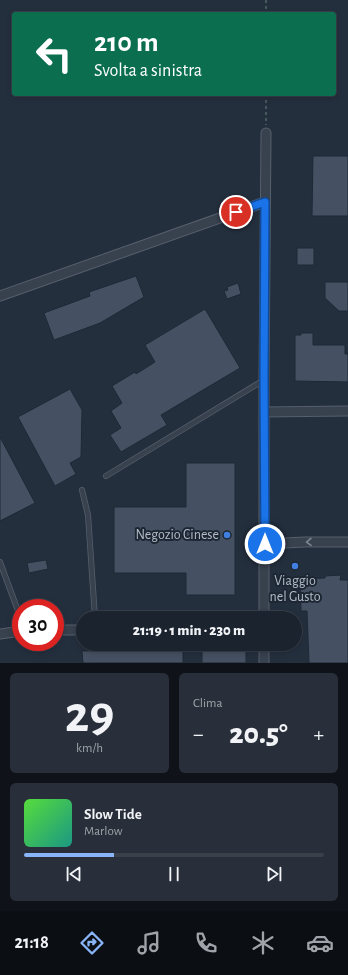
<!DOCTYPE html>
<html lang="it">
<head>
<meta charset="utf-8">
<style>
  body { margin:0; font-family:"Alegreya Sans",sans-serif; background:#282f3a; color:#f1f3f6; height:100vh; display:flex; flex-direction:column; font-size:15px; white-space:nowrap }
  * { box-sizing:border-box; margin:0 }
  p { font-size:13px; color:#a0a4aa }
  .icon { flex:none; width:22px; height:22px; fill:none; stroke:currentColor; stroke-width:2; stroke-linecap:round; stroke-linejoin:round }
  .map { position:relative; height:663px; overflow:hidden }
  .drawer { display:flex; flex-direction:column; gap:10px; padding:10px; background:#0f1319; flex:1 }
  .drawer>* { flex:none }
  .hud { position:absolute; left:12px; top:12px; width:324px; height:84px; border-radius:4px; box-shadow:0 2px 6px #0003,0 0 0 1px #39404a; background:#0b6e4f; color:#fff; overflow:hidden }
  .speed { position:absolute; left:12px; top:599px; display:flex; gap:8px; font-size:20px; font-weight:700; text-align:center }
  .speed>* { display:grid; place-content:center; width:52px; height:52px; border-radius:50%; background:#1b232e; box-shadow:0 2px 6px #0003,0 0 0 1px #39404a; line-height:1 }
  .speed .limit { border:6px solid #d22; background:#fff; color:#111 }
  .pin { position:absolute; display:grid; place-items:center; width:34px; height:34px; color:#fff; margin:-17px; border:2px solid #fff; border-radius:50%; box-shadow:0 1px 4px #0007 }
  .me { position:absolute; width:44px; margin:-22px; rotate:0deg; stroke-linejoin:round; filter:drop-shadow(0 0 3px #0008) }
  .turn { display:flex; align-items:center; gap:14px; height:84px; padding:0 16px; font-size:18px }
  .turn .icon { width:52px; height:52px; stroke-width:2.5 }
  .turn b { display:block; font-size:28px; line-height:34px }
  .big { font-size:30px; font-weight:800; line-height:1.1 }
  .drawer .card { flex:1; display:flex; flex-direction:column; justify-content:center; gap:6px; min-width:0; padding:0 14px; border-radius:6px; background:#282f3a }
  .drawer .dial { align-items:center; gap:0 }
  .dial b { font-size:52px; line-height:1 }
  .song { display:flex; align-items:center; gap:12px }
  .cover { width:48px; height:48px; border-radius:6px; background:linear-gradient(135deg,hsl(110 70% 55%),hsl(170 70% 35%)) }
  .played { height:4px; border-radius:2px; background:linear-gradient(90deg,#8ab4f8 30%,#39404a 30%) }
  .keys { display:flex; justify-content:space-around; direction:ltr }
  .heat { display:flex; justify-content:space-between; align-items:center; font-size:22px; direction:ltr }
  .drawer .tiles { flex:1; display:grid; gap:10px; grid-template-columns:1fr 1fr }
  .card:last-child { grid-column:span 2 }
  .trip { position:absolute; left:76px; top:611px; width:226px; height:40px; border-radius:20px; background:#1b232e; box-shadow:0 2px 6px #0003,0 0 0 1px #39404a; font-weight:800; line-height:40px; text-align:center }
  .dock { display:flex; height:64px; justify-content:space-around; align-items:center; background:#0b0e12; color:#a0a4aa }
  .dock .icon { width:28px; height:28px }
  .dock .on { color:#8ab4f8 }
  .dock b { font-size:18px; color:#f1f3f6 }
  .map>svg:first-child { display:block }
</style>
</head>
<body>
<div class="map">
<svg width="348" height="663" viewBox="0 0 348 663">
  <rect width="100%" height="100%" fill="#242f3e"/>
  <path fill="#455162" stroke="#1f2835" d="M313,156H348V216H312Z
    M297,248H314V265H297Z
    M136,276L144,297L100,323L54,340L44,313L90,296L89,292Z
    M325,282H348V311H339L325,298Z
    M238,283L241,294L227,299L224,291L228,290L227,287Z
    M205,309L240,368L161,415L167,425L121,452L110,435L121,428L111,411L122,403L112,386L135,372L136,374L155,362L145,345Z
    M301,333H313V345H345V354H348V382L295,381V335H301Z
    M70,389L82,410L81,457L70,463L76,474L55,486L18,417Z
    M0,437L35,503L0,521Z
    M186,463H235V595H186V573H114V507H186Z
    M46,560L48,569L29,573L27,563Z
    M341,575L340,580H348V663H309L307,611H301L300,579L325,578V576Z
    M202,644H246V663H202Z
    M183,649V663H83L82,651Z"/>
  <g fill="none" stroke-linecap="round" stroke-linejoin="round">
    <defs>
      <path id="service" d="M106,476L264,380
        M82,490L88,515L95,618
        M0,562L21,619"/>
      <path id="minor" d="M0,296L265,202
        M264,412L348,411
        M265,544L305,542H348
        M264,618V380L266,133
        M55,630H83
        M0,634L21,631
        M264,663V644"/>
    </defs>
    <use href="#service" stroke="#565f6c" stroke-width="6"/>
    <use href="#minor" stroke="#565f6c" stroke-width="11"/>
    <path stroke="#44595c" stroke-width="2" stroke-dasharray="3 3" stroke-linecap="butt" d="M266,0V14
      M266,94V125"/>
    <use href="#service" stroke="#38414e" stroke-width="4.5"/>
    <use href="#minor" stroke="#38414e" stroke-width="9"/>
  </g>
  <defs><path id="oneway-chevron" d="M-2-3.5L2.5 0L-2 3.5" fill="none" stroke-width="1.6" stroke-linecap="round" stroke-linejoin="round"/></defs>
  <use stroke="#7c8592" href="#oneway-chevron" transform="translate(309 542) rotate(179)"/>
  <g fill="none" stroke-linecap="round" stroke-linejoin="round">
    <defs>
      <path id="route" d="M236,212L265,202L264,380L265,544"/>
    </defs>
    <use href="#route" stroke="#114b97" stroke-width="10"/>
    <use href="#route" stroke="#1a73e8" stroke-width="7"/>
  </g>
  <g fill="#3f7fe0" stroke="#1d2633" stroke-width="1.5">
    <circle cx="227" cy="535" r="4"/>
    <circle cx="295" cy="566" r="4"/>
  </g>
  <g text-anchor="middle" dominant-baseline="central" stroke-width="4" stroke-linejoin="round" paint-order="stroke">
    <g font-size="14" fill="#b4bcc9" stroke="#1d2633" text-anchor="end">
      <text x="219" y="535">Negozio Cinese</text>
      <text x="295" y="581" text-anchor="middle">Viaggio<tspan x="295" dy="16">nel Gusto</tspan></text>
    </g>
  </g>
</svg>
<div class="speed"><div class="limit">30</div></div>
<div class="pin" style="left:236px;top:212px;background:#d93025"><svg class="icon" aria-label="arrive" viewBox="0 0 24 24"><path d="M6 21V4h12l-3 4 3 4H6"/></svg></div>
<svg class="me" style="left:265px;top:544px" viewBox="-20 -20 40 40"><circle r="17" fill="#1a73e8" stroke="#fff" stroke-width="3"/><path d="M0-11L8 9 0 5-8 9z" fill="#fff"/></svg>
<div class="trip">21:19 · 1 min · 230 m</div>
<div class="hud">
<div class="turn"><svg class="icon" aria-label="left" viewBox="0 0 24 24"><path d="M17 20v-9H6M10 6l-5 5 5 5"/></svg><div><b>210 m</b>Svolta a sinistra</div></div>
</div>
</div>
<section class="drawer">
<div class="tiles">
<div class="card dial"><b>29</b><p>km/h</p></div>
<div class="card"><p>Clima</p>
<div class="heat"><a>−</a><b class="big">20.5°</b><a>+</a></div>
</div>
<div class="card">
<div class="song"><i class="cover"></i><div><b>Slow Tide</b><p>Marlow</p></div></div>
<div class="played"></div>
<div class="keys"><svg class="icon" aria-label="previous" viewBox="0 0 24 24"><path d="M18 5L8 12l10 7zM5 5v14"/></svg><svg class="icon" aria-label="pause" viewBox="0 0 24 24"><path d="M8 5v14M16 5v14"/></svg><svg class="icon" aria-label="next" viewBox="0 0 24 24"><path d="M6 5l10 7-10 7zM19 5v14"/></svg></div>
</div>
</div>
</section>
<nav class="dock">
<b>21:18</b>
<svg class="icon on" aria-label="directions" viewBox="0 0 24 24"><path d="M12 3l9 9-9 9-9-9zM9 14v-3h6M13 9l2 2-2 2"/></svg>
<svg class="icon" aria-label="music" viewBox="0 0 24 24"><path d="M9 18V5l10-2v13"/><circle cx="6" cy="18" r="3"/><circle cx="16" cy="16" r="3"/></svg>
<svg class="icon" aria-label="phone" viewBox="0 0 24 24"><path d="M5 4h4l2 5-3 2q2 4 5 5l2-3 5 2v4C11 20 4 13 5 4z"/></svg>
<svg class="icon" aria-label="climate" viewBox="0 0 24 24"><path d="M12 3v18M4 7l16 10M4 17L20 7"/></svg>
<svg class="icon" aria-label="car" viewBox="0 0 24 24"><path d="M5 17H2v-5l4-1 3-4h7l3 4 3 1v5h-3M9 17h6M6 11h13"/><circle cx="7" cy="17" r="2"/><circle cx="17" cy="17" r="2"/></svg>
</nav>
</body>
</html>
